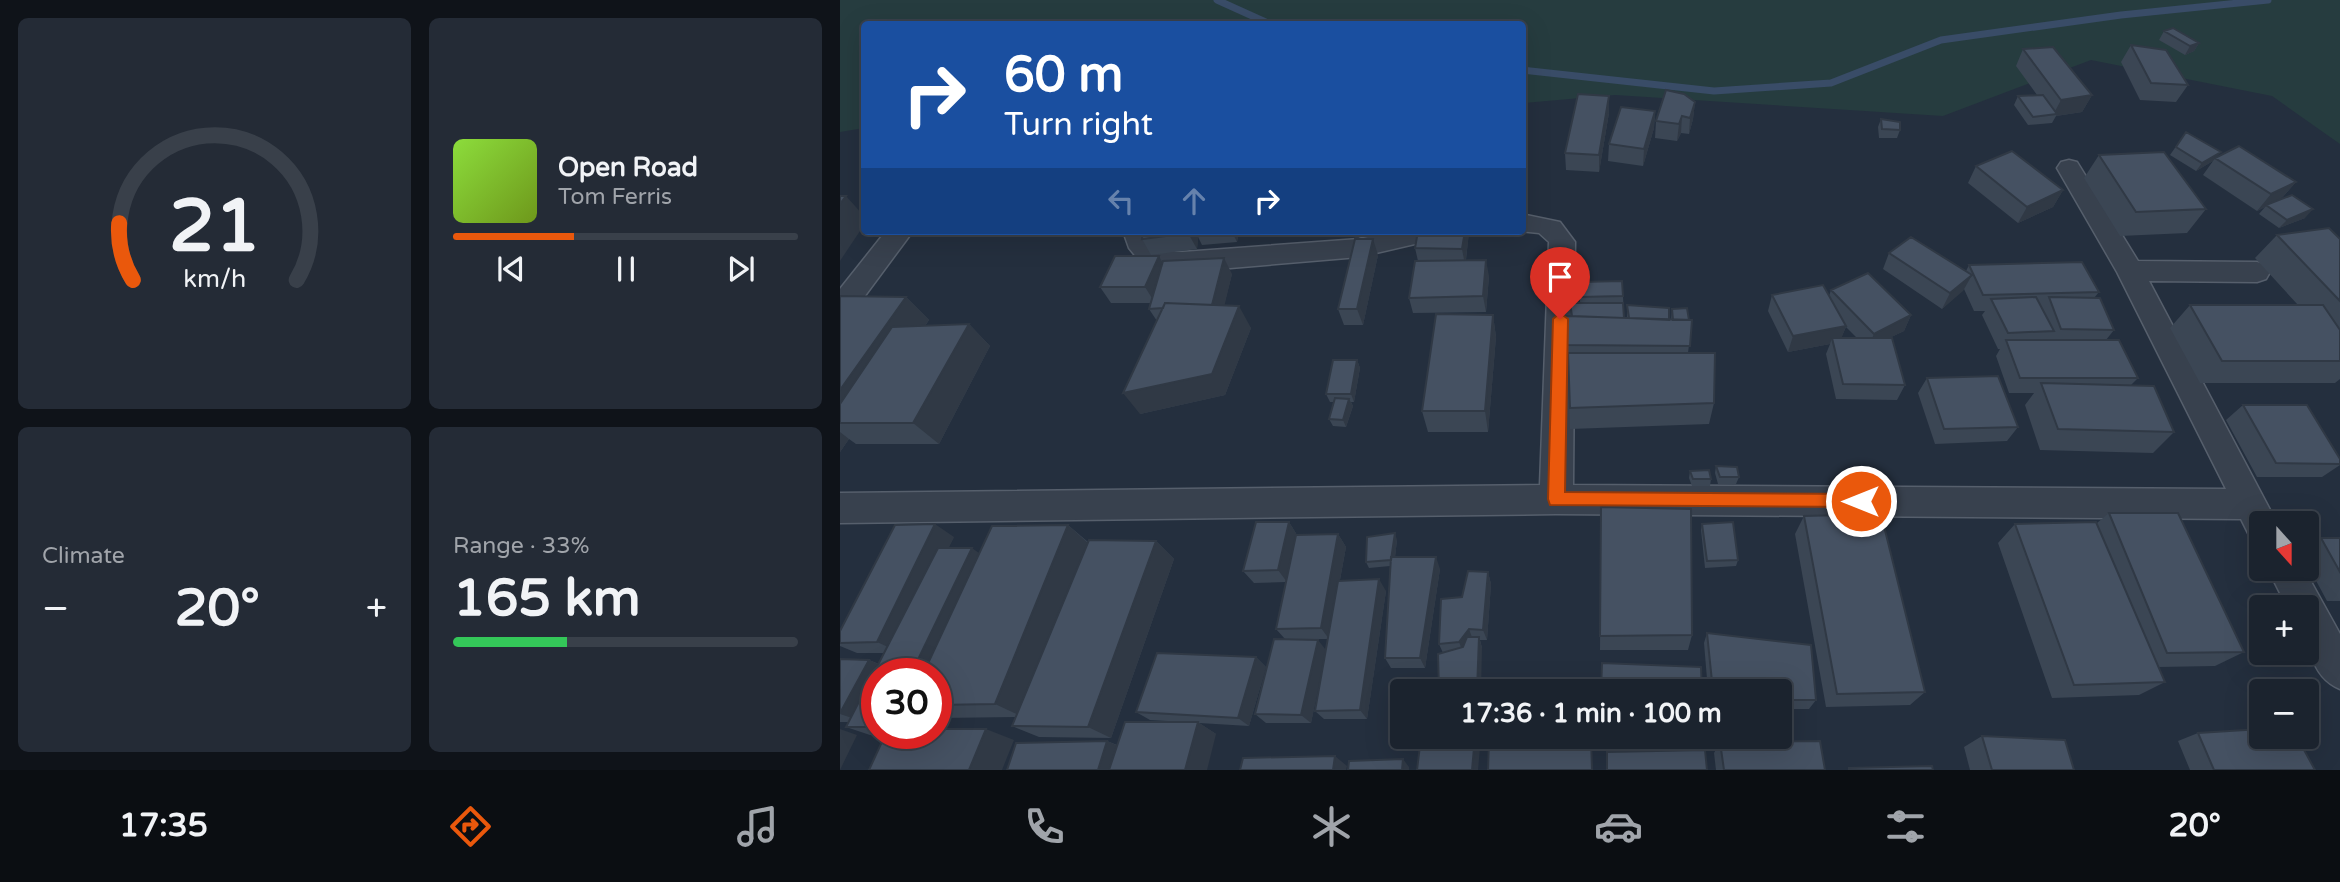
<!DOCTYPE html>
<html lang="en">
<head>
<meta charset="utf-8">
<style>
  body { margin:0; font-family:"Varela Round",sans-serif; background:#242b36; color:#f1f3f6; height:100vh; display:flex; flex-direction:column; font-size:26px; white-space:nowrap }
  * { box-sizing:border-box; margin:0 }
  p { font-size:23px; color:#a0a4aa }
  .icon { flex:none; width:38px; height:38px; fill:none; stroke:currentColor; stroke-width:2; stroke-linecap:round; stroke-linejoin:round }
  .map { position:relative; flex:1; overflow:hidden }
  .drawer { display:flex; flex-direction:column; gap:18px; padding:18px; background:#0f1319; width:840px }
  .drawer>* { flex:none }
  .top-card { position:absolute; left:21px; top:21px; width:665px; height:214px; border-radius:7px; box-shadow:0 7px 28px #0002,0 0 0 2px #39404a; background:#1a4fa0; color:#fff; overflow:hidden }
  .needle { width:46px; rotate:159deg }
  .tools { position:absolute; left:1409px; top:511px; display:grid; gap:14px }
  .tools a { display:grid; place-items:center; width:70px; height:70px; border-radius:7px; background:#1b232e; box-shadow:0 7px 28px #0002,0 0 0 2px #39404a; font-size:35px }
  .speed { position:absolute; left:21px; top:658px; display:flex; gap:14px; font-size:35px; font-weight:700; text-align:center }
  .speed>* { display:grid; place-content:center; width:91px; height:91px; border-radius:50%; background:#1b232e; box-shadow:0 7px 28px #0002,0 0 0 2px #39404a; line-height:1 }
  .speed .limit { border:10px solid #d22; background:#fff; color:#111 }
  .pin { position:absolute; display:grid; place-items:center; width:60px; height:60px; color:#fff; margin:-72px -30px; border-radius:50% 50% 50% 0; rotate:-45deg; box-shadow:0 0 7px #0007 }
  .pin .icon { rotate:45deg }
  .me { position:absolute; width:77px; margin:-38px; rotate:270deg; stroke-linejoin:round; filter:drop-shadow(0 0 5px #0008) }
  .turn { display:flex; align-items:center; gap:24px; height:147px; padding:0 28px; font-size:32px }
  .turn .icon { width:91px; height:91px; stroke-width:2.5 }
  .turn b { display:block; font-size:49px; line-height:60px }
  .lanes { display:flex; align-items:center; height:66px; padding:0 28px; background:#0003; justify-content:center; gap:35px; direction:ltr }
  .lanes .off { opacity:.35 }
  .big { font-size:52px; font-weight:700; line-height:1.1 }
  .drawer .card { flex:1; display:flex; flex-direction:column; justify-content:center; gap:10px; min-width:0; padding:0 24px; border-radius:10px; background:#242b36 }
  .drawer .dial { align-items:center; gap:0 }
  .dial svg { height:182px; overflow:visible; fill:none; stroke:#39404a; stroke-width:7; stroke-linecap:round; text-anchor:middle }
  .dial text { fill:#f1f3f6; stroke:none }
  .song { display:flex; align-items:center; gap:21px }
  .cover { width:84px; height:84px; border-radius:10px; background:linear-gradient(135deg,hsl(90 70% 55%),hsl(80 70% 35%)) }
  .played { height:7px; border-radius:4px; background:linear-gradient(90deg,#ea580c 35%,#39404a 35%) }
  .keys { display:flex; justify-content:space-around; direction:ltr }
  .heat { display:flex; justify-content:space-between; align-items:center; font-size:38px; direction:ltr }
  .charge { height:10px; border-radius:5px; background:linear-gradient(90deg,#34c759 33%,#39404a 0) }
  .drawer .tiles { flex:1; display:grid; gap:18px; grid-template-columns:repeat(2,1fr) }
  .trip { position:absolute; left:550px; top:679px; width:402px; height:70px; border-radius:7px; background:#1b232e; box-shadow:0 7px 28px #0002,0 0 0 2px #39404a; font-weight:700; line-height:70px; text-align:center }
  .tabs { display:flex; height:112px; justify-content:space-around; align-items:center; background:#0b0e12; color:#a0a4aa }
  .tabs .icon { width:49px; height:49px }
  .tabs .selected { color:#ea580c }
  .tabs b { font-size:32px; color:#f1f3f6 }
  main { display:flex; flex:1; min-height:0 }
  .map>svg:first-child { display:block }
</style>
</head>
<body>
<main>
<section class="drawer">
<div class="tiles">
<div class="card dial"><svg viewBox="0 0 100 80">
<path d="M14 69A42 42 0 1 1 86 69"/>
<path d="M14 69A42 42 0 0 1 8 44" stroke="#ea580c"/>
<text x="50" y="56" font-size="32" font-weight="700">21</text>
<text x="50" y="72" font-size="11">km/h</text>
</svg></div>
<div class="card">
<div class="song"><i class="cover"></i><div><b>Open Road</b><p>Tom Ferris</p></div></div>
<div class="played"></div>
<div class="keys"><svg class="icon" aria-label="previous" viewBox="0 0 24 24"><path d="M18 5L8 12l10 7zM5 5v14"/></svg><svg class="icon" aria-label="pause" viewBox="0 0 24 24"><path d="M8 5v14M16 5v14"/></svg><svg class="icon" aria-label="next" viewBox="0 0 24 24"><path d="M6 5l10 7-10 7zM19 5v14"/></svg></div>
</div>
<div class="card"><p>Climate</p>
<div class="heat"><a>−</a><b class="big">20°</b><a>+</a></div>
</div>
<div class="card"><p>Range · 33%</p><b class="big">165 km</b><div class="charge"></div></div>
</div>
</section>
<div class="map">
<svg width="1500" height="770" viewBox="0 0 1500 770">
  <rect width="100%" height="100%" fill="#242f3e"/>
  <path fill="#263c3f" d="M0,0H1500V144L1432,96L1251,60L1103,116L775,95L683,103L682,24H24V128L0,132Z"/>
  <g fill="none" stroke-linecap="round" stroke-linejoin="round">
    <path stroke="#394c67" stroke-width="7" d="M377,0L430,24
      M682,70L874,91L991,83L1101,40L1281,15L1428,0"/>
    <defs>
      <path id="street" d="M1229,160L1237,162L1298,261L1417,262L1426,265L1430,272L1426,279L1417,282L1309,281L1437,523H1421V539L1409,535L1401,519L716,514L0,523V493L700,485L709,242L699,233L679,231H682V214L720,222L735,242L733,485L1386,489L1277,272L1217,168L1221,162Z
        M46,231H73L10,316L0,319V289Z
        M283,231H309C315,251 324,252 343,252L519,239L555,231H609L605,237L519,257L343,272L302,264L289,248Z
        M1428,569H1464L1500,634V689C1468,676 1466,637 1466,607H1447Z"/>
    </defs>
    <use href="#street" stroke="#565f6c" stroke-width="3"/>
    <use href="#street" fill="#38414e" fill-rule="evenodd"/>
  </g>
  <path fill="#3b4654" fill-rule="evenodd" d="M1324,31L1359,43L1354,51L1345,55L1319,40Z
    M1291,45L1348,85L1336,102L1300,100L1281,62Z
    M1183,49L1252,95L1242,112L1216,116L1212,123L1188,125L1174,105L1178,96L1197,95L1176,66Z
    M855,102L853,119L849,134L841,133L837,141L815,138L816,121Z
    M815,111L814,128L803,166L768,161L769,144Z
    M769,113L759,172L726,170L725,153Z
    M1041,119L1060,130L1057,138H1039L1038,127Z
    M1346,132L1376,157L1456,182L1441,199L1465,218L1439,228L1419,214L1425,207L1417,211L1363,175L1373,161L1356,171L1330,155Z
    M1259,155L1366,209L1347,233L1280,236L1244,178Z
    M1136,166L1223,190L1213,207L1178,223L1128,183Z
    M303,231H399L397,242L362,245L358,237L357,249L311,255L302,239Z
    M578,231H629L626,260L649,276L646,312L573,313L569,298L578,261L575,248Z
    M1437,235L1500,239V379L1495,383H1360L1330,328L1350,305H1458L1415,258Z
    M1049,253L1126,271L1129,265L1259,292L1254,298L1274,330L1266,340L1298,378L1290,386L1334,432L1313,453L1200,450L1185,405L1194,393H1169L1156,356L1160,349H1158L1142,315L1145,311H1134L1124,289L1102,309L1043,269Z
    M538,255L523,325H504L498,309Z
    M323,263L392,274L384,305L411,328L385,395L300,414L317,321L309,309L310,303H271L260,287Z
    M740,282L783,296L784,318H787V305L829,320H831L832,309L849,320H852L848,353L874,403L869,424L730,429L728,361H727L725,316H731L730,303H740Z
    M991,290L1071,315L1064,331L1049,338L1065,385L1057,400L996,399L986,354L990,344L948,352L928,311L932,295L989,296ZM1006,327L1017,338H1001Z
    M0,296L66,297L89,320L85,326L129,324L150,346L99,444H16L9,439L0,452Z
    M653,315L656,337L648,432H588L582,411Z
    M517,360L520,368L514,402H511L513,406L506,427L493,426L489,419L494,402H490L486,394Z
    M1087,378L1178,427L1167,441L1095,444L1078,393Z
    M1403,405L1500,459V465L1482,477H1417L1386,420Z
    M876,466L899,477L896,484H878L875,473Z
    M850,471L871,479L870,486H852L849,478Z
    M761,507L852,635L848,650H760Z
    M1269,513L1404,652L1375,666L1319,667L1325,682L1299,695L1212,698L1158,543L1175,524L1257,523Z
    M964,516L1085,692L1070,705L986,707L955,534Z
    M449,522L457,535L498,534L506,547L500,580L546,591L527,719H484L475,711L485,654L471,723H426L415,714L445,639L436,629L446,582L414,583L403,571ZM466,639H488L486,650Z
    M862,524L898,560L896,566L865,568L861,530Z
    M228,525L248,542L316,541L334,559L271,738L199,737L172,726L176,717L100,718L96,716V674H37V733H96L174,740L30,735L6,727L9,722H0V659L29,660L39,664L44,653H17L0,646V631L114,537L108,548L139,554Z
    M1481,538H1500V601H1487L1466,562V547Z
    M557,540L555,557L600,569L585,668H551L545,658L550,566L529,568L526,562Z
    M648,572L651,584L647,640H640L642,648L603,653L599,644L622,597Z
    M867,633L976,700L969,709H940V691H868L864,643Z
    M416,657L426,667L409,726L359,723L376,734L167,770L267,741L277,745L345,722L310,720L296,712Z
    M1358,733L1475,770H1350L1338,741Z
    M1142,736L1234,770H1130L1124,747Z
    M880,742L985,770H876L874,753Z"/>
  <path fill="#303945" d="M1359,43L1354,51L1345,55L1350,46Z
    M1252,95L1242,112L1216,116L1217,114L1213,115L1221,100Z
    M769,96V113L759,172V155Z
    M855,102L853,119L849,134L850,118Z
    M815,111L814,128L803,166L804,149Z
    M842,116L841,133L837,141L839,124Z
    M1381,152L1373,161L1356,171L1362,163Z
    M1456,182L1441,199L1417,211L1431,194Z
    M1223,190L1213,207L1178,223L1187,207Z
    M6,196L24,216V225L0,261V204Z
    M1473,209L1465,218L1439,228L1447,220Z
    M348,231H359L357,249L348,233Z
    M393,231H399L397,242L393,234Z
    M625,231H629V234L625,265L622,249Z
    M533,239L538,255L523,325L517,309Z
    M319,256L328,273L315,303L305,287Z
    M384,258L392,274L381,320L372,305Z
    M646,260L649,276L646,312L643,296Z
    M1132,275L1123,291L1102,309L1110,293Z
    M66,297L89,320L19,423H0V390Z
    M399,306L411,328L385,395L300,414L283,393Z
    M653,315L656,337L648,432L645,411Z
    M1071,315L1064,331L1027,349L1034,334Z
    M129,324L150,346L99,444L73,423Z
    M1006,326L1000,342L992,338L990,344L948,352L953,336Z
    M517,360L520,368L514,402L511,394Z
    M509,399L513,406L506,427L503,420Z
    M0,432L9,439L0,452Z
    M449,522L457,535L447,582L438,570Z
    M95,524L114,537L59,652L37,642Z
    M228,525L249,544L183,717L155,704Z
    M555,533L557,540L554,566L551,560Z
    M498,534L506,547L489,639L481,628Z
    M316,541L334,559L271,738L248,727Z
    M132,548L150,561L96,674H71Z
    M596,557L600,569L585,668L580,658Z
    M648,572L651,584L647,640L643,630Z
    M539,579L546,591L527,719L520,710Z
    M629,629L633,640L623,652L619,642Z
    M639,637L642,648L641,691H637Z
    M478,640L486,650L471,723L461,715Z
    M416,657L426,667L409,726L398,718Z
    M29,660L52,670L24,722L0,714Z
    M358,722L376,734L367,770H345Z
    M0,729L17,735L0,770Z
    M146,729L174,740L162,770H129Z
    M635,737H641L638,770H632Z
    M267,741L283,748L277,770H258Z
    M495,756L507,766L506,770H493Z
    M563,759L569,767V770H562Z"/>
  <path fill="#455162" stroke="#303945" stroke-width="2" d="M1333,28L1359,43L1350,46L1324,31Z
    M1291,45L1326,50L1348,85L1311,83Z
    M1213,47L1252,95L1221,100L1183,49Z
    M826,90L844,94L855,102L850,118L842,116L839,124L816,121Z
    M738,94L769,96L759,155L725,153Z
    M1203,95L1217,114L1193,117L1178,96Z
    M781,107L815,111L804,149L769,144Z
    M1041,119L1060,122V130L1042,129Z
    M1346,132L1381,152L1362,163L1336,147Z
    M1399,146L1456,182L1431,194L1375,158Z
    M1172,151L1223,190L1187,207L1136,166Z
    M1324,152L1366,209L1296,212L1259,155Z
    M1452,195L1473,209L1447,220L1426,205Z
    M0,196H6L0,204Z
    M1489,228L1500,239V301L1437,235Z
    M303,231H348V233L302,239Z
    M359,231H393V234L358,236Z
    M578,231H625L622,249L575,248Z
    M1071,237L1132,275L1110,293L1049,253Z
    M515,239H533L517,309H498Z
    M275,256H319L305,287H260Z
    M384,258L372,305L325,303L323,308L309,309L323,261Z
    M646,260L643,296L569,298L575,261Z
    M1242,262L1259,292L1143,295L1129,265Z
    M1028,273L1071,315L1034,334L991,290Z
    M782,281L783,296L740,297V282Z
    M983,285L1006,326L953,336L932,295Z
    M0,296L66,297L0,390Z
    M1196,297L1214,331L1168,333L1151,299Z
    M1209,297L1260,298L1274,330L1221,329Z
    M325,303L399,306L372,374L283,393Z
    M730,303H783L784,318L732,316Z
    M787,305L829,308V320L789,318Z
    M1350,305H1483L1500,330V361H1382Z
    M847,308L849,320H833L832,309Z
    M596,314L653,315L645,411H582Z
    M725,316L852,320L850,346L727,345Z
    M129,324L73,423H0V404L52,327Z
    M992,338H1052L1065,385L1003,384Z
    M1166,340H1279L1298,378H1180Z
    M728,353H875L874,403L730,408Z
    M493,360H517L511,394H486Z
    M1158,376L1178,427L1104,429L1087,378Z
    M1201,383L1314,386L1334,432L1218,429Z
    M495,398L509,399L503,420L489,419Z
    M1403,405H1467L1500,459V464L1436,463Z
    M876,466L897,467L899,477H880Z
    M869,470L871,479H853L850,471Z
    M761,507L851,509L852,635L760,636Z
    M1269,513H1338L1404,652L1327,653Z
    M1041,514L1085,692L997,694L964,516Z
    M416,522H449L438,570L403,571Z
    M893,522L898,560L867,561L862,524Z
    M1256,522L1325,682L1234,685L1175,524Z
    M95,524L37,642L0,643V631L55,525Z
    M228,525L155,704L96,705V674H83L152,526Z
    M555,533L551,560L526,562L527,537Z
    M498,534L481,628L436,629L456,535Z
    M1481,538H1500V572Z
    M249,540L316,541L248,727L172,726Z
    M98,548H132L71,674H37V727H6Z
    M551,557H596L580,658H545Z
    M628,571L648,572L643,630L629,629L619,642L599,644L601,599L622,597Z
    M539,579L520,710L475,711L498,581Z
    M867,633L971,645L976,700H940V691H873Z
    M627,637H639L637,691H599L598,654L623,647Z
    M434,639L478,640L461,715L415,714Z
    M317,653L416,657L398,718L296,712Z
    M0,659L29,660L0,713Z
    M762,663L861,667L862,691H761Z
    M285,722H358L345,770H269Z
    M96,729H146L129,770H29L46,733H96Z
    M1421,729V737H1457L1475,770H1374L1358,733Z
    M1142,736L1225,740L1234,770H1152Z
    M581,737H635L632,770H577Z
    M751,737L752,770H648L649,740Z
    M267,741L258,770H167L176,743Z
    M980,741L985,770H884L880,742Z
    M865,750L867,770H767V752Z
    M495,756L493,770H400L403,758Z
    M563,759L562,770H508L509,761Z
    M1092,766L1093,770H1009V768Z"/>
  <path fill="#ea580c" stroke="#983908" stroke-width="2" d="M720,313L728,319L725,492L1021,494L1030,501L1028,507L710,505L708,499L713,319Z"/>
</svg>
<div class="tools">
<a><svg class="needle" viewBox="-14 -14 28 28"><path d="M0-13l5 13h-10z" fill="#e53935"/><path d="M0 13l5-13h-10z" fill="#a0a4aa"/></svg></a>
<a>+</a>
<a>−</a>
</div>
<div class="speed"><div class="limit">30</div></div>
<div class="pin" style="left:720px;top:319px;background:#d93025"><svg class="icon" aria-label="arrive" viewBox="0 0 24 24"><path d="M6 21V4h12l-3 4 3 4H6"/></svg></div>
<svg class="me" style="left:1021px;top:501px" viewBox="-20 -20 40 40"><circle r="17" fill="#ea580c" stroke="#fff" stroke-width="3"/><path d="M0-11L8 9 0 5-8 9z" fill="#fff"/></svg>
<div class="trip">17:36 · 1 min · 100 m</div>
<div class="top-card">
<div class="turn"><svg class="icon" aria-label="right" viewBox="0 0 24 24"><path d="M7 20v-9h11M14 6l5 5-5 5"/></svg><div><b>60 m</b>Turn right</div></div>
<div class="lanes"><svg class="icon off" aria-label="left" viewBox="0 0 24 24"><path d="M17 20v-9H6M10 6l-5 5 5 5"/></svg><svg class="icon off" aria-label="ahead" viewBox="0 0 24 24"><path d="M12 20V5M6 11l6-6 6 6"/></svg><svg class="icon" aria-label="right" viewBox="0 0 24 24"><path d="M7 20v-9h11M14 6l5 5-5 5"/></svg></div>
</div>
</div>
</main>
<nav class="tabs">
<b>17:35</b>
<svg class="icon selected" aria-label="directions" viewBox="0 0 24 24"><path d="M12 3l9 9-9 9-9-9zM9 14v-3h6M13 9l2 2-2 2"/></svg>
<svg class="icon" aria-label="music" viewBox="0 0 24 24"><path d="M9 18V5l10-2v13"/><circle cx="6" cy="18" r="3"/><circle cx="16" cy="16" r="3"/></svg>
<svg class="icon" aria-label="phone" viewBox="0 0 24 24"><path d="M5 4h4l2 5-3 2q2 4 5 5l2-3 5 2v4C11 20 4 13 5 4z"/></svg>
<svg class="icon" aria-label="climate" viewBox="0 0 24 24"><path d="M12 3v18M4 7l16 10M4 17L20 7"/></svg>
<svg class="icon" aria-label="car" viewBox="0 0 24 24"><path d="M5 17H2v-5l4-1 3-4h7l3 4 3 1v5h-3M9 17h6M6 11h13"/><circle cx="7" cy="17" r="2"/><circle cx="17" cy="17" r="2"/></svg>
<svg class="icon" aria-label="filters" viewBox="0 0 24 24"><path d="M4 7h16M4 17h16"/><circle cx="9" cy="7" r="2"/><circle cx="15" cy="17" r="2"/></svg>
<b>20°</b>
</nav>
</body>
</html>
